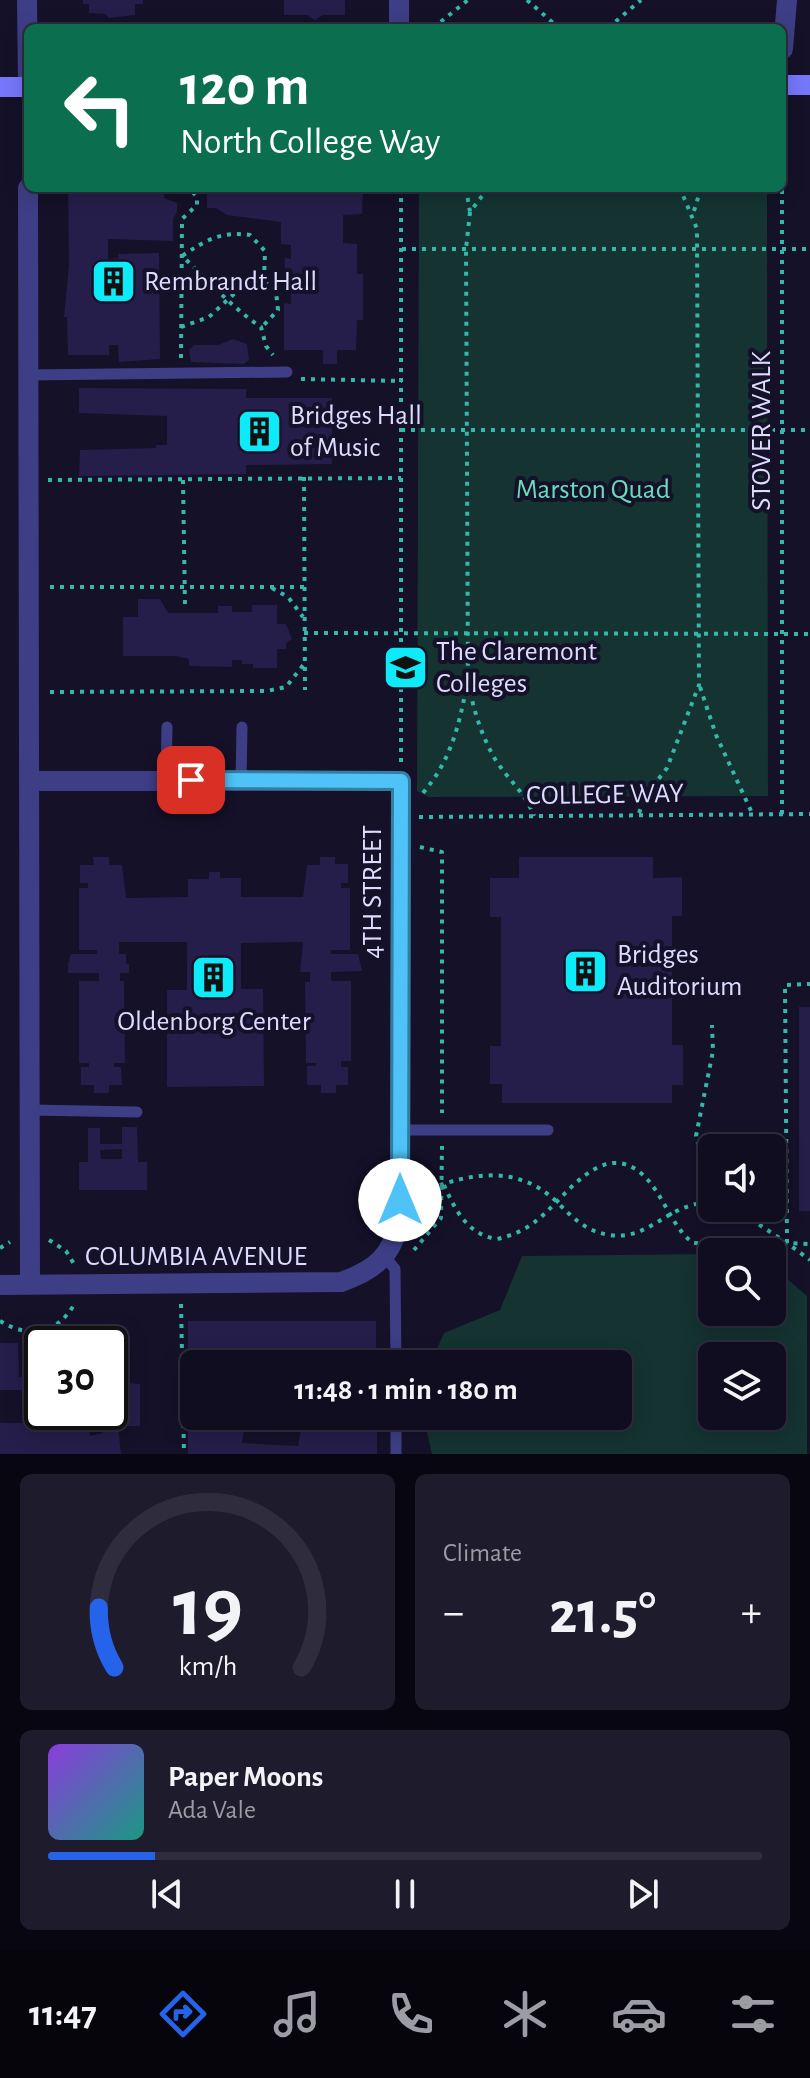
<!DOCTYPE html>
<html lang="en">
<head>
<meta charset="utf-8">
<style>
  body { margin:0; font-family:"Alegreya Sans",sans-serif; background:#1d1b2c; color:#f1f3f6; height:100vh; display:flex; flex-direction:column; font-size:30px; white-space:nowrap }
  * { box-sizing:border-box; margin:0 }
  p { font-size:26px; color:#9b9ca4 }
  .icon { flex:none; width:44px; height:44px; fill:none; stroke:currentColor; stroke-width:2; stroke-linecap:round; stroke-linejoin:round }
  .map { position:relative; height:1454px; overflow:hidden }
  .side { display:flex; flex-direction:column; gap:20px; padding:20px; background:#080711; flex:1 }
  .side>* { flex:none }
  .guide { position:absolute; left:24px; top:24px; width:762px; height:168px; border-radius:12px; box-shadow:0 4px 20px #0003,0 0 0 2px #2f2d3d; background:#0b6e4f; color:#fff; overflow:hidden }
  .tools { position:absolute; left:698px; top:1134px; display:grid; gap:16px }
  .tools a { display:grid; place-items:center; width:88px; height:88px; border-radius:12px; background:#0f0d1f; box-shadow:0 4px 20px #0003,0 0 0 2px #2f2d3d; font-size:40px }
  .speed { position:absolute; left:24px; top:1326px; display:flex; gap:16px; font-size:40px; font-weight:700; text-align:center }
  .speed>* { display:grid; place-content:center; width:104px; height:104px; border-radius:50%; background:#0f0d1f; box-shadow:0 4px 20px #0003,0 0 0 2px #2f2d3d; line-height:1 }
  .speed .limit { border:4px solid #111; border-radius:12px; background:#fff; color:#111 }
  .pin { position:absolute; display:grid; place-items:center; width:68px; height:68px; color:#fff; margin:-34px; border-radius:16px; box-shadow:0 4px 12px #0006 }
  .me { position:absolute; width:88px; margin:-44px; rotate:0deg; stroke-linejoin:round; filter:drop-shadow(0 0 6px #0008) }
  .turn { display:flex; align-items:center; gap:28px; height:168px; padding:0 24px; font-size:36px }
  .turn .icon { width:104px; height:104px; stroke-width:2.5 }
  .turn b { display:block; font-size:56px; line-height:68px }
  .big { font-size:60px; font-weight:600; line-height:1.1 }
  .side .widget { flex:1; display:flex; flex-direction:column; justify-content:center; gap:12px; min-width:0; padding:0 28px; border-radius:12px; background:#1d1b2c }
  .side .dial { align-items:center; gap:0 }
  .dial svg { height:208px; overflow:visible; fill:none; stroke:#2f2d3d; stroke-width:7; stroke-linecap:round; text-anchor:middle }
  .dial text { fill:#f1f3f6; stroke:none }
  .song { display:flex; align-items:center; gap:24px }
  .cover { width:96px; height:96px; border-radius:12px; background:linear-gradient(135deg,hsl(270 70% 55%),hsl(170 70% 35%)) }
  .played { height:8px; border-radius:4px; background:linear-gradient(90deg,#2563eb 15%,#2f2d3d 15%) }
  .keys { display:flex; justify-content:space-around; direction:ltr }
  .heat { display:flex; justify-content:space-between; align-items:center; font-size:44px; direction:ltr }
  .side .tiles { flex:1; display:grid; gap:20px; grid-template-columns:1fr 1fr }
  .widget:last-child { grid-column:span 2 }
  .trip { position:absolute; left:180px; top:1350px; width:452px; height:80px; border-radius:12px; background:#0f0d1f; box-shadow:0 4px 20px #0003,0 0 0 2px #2f2d3d; font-weight:600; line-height:80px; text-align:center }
  .tab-bar { display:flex; height:128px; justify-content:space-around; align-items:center; background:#06050c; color:#9b9ca4 }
  .tab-bar .icon { width:56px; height:56px }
  .tab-bar .selected { color:#2563eb }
  .tab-bar b { font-size:36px; color:#f1f3f6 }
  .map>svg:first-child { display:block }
</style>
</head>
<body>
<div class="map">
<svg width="810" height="1454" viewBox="0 0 810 1454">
  <rect width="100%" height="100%" fill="#141129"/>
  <path fill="#143331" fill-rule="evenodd" d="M419,188H767L768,796L429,797L417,791Z
    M712,1254V1312H772V1266L807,1296V1454H432L423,1416H618V1364H430L444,1333L500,1310L522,1256ZM712,1356H772V1416H712Z"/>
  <path fill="#251e4a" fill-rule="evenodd" d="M83,0H143V4H135V15L109,18L105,14L89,13V4H83Z
    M284,0H345V15H323L315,20L307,15H284Z
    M68,188H174V192H164V198L177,203V213L173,218V241L108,239V259L119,258L118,254L159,253L160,359L119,362L118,345H109V355H68L67,317H64L69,265Z
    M207,188H363L362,214L343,215V243L357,244V274H363V320H357L356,350H337V364H323V350H284V303L291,304V291H284L285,258L291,259V245L281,244V222L227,215L216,208H207Z
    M233,339L247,344L249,360L244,364L191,362L189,350L194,345H218Z
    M79,388L246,389V398H332V464L246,465V474L79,476L80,450L156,448V445H167V416L79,413Z
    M138,599H160L168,613H218V606H232V612H252V605H277V624H286L292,639L286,643V649H277V668H253V664H242V660H232V667L189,666V659L175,656H123V617H138Z
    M93,857H109V865H122L126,898L188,897V879H209V872H220V878H241V897H303L307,865H320V857H335V864H348V883H341V888H350V950H331V954H358L362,971L331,972V981H351V1061H341V1067H348V1085H336V1093H321V1085H307V1066H316V1063H306L305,982H310V972H300L303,942L241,943V989H263L264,1086L167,1087V990H187V942H119V954H126V964H129V973H120V981H124L125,1063H114V1067H121L122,1085H109V1093H94V1085H81V1067H89V1063H79V981H99V973H68V964L71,954H97V950H79V888H88V883H80V865H94Z
    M519,857H653V878L682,877V916H672V1045H683V1085H672V1103H502V1084H490V1046H501V917H490V878H519Z
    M799,1007H810V1211H799Z
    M122,1127H137L138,1162H147V1190H79V1162H88V1128H100V1144H122ZM122,1149V1159H101L100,1150Z
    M188,1321H376V1364H303L302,1348L282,1353L268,1364H194V1416H246L242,1443L298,1446L303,1416H377V1454H188Z
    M85,1329L89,1344H62V1332Z
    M110,1342H115V1382L140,1384V1426H118L121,1454H0V1423H88L90,1436L103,1433L99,1412H110Z
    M0,1343H18L19,1377H42V1390H0Z"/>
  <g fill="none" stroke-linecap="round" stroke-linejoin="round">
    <path stroke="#34b8ab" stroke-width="4" stroke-dasharray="4 6" stroke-linecap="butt" d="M527,0L559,28
      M433,28L468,0
      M608,28L641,0
      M466,188L470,212
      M488,188L470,212L466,249L468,681C473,708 481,735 495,759C508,780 525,792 534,816
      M694,211L701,188
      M402,249H810
      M264,280L265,251L250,235C221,231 206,240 182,256C209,281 231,307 261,327L266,346L273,355
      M181,327L209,317L248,281L264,280L276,292L278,310L262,327
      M181,358L182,219L197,205V197L189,188
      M301,379L402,381
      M401,430H810
      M304,477L305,690
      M48,480L401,478
      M183,480L185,606
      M50,587H304
      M272,588L288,597L303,617
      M304,633L810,634
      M700,687L716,735L752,813
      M50,692L267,691L286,687L304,664
      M401,762V188
      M423,793C451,760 459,726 467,684
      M639,813L646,795L667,768L699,685L697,229L680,188
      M782,814V103
      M419,817L810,814
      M420,847L442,852V1113
      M444,1185C455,1210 468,1235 497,1239C511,1236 525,1230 536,1221C565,1199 601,1138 642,1174C664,1194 670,1225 693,1243L762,1247L787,1243L810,1260
      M421,1192C469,1173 517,1163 558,1203C574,1219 586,1231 609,1235C651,1241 666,1203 712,1202
      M712,1194L696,1136L713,1051L712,1025
      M734,1208L787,1243L810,1244
      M49,1240L66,1251L74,1264
      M787,1243L785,985L810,984
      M0,1248L10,1242
      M414,1250L441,1218L442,1146
      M181,1304L184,1454
      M0,1321C29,1339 58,1334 75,1303
      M29,1332L30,1377"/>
    <path stroke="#3e3e87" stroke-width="11" d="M28,375L287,372
      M166,780L167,727
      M241,781L242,727
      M32,1110L137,1112
      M400,1130H548
      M386,1258L395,1269L396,1364
      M396,1416V1454"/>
    <path stroke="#3e3e87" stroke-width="20" d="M27,0L28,83
      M399,0V28
      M783,49L787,0
      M28,188L30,1285
      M0,1285L341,1282C375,1270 392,1256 400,1220L401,781H31"/>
    <path stroke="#7577fb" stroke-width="20" d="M782,85H810
      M0,87H28"/>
  </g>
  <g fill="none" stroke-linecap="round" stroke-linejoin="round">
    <defs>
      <path id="route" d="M191,780L401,781L400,1200"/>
    </defs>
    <use href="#route" stroke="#337fa1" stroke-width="20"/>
    <use href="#route" stroke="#4fc3f7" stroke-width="14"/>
  </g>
  <defs>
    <symbol id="building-square" viewBox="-11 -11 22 22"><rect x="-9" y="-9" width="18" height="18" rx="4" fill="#0deaf8" stroke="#141129"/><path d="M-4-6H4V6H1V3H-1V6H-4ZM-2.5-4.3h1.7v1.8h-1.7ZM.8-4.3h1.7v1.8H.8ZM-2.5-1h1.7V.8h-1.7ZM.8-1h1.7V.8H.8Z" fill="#111"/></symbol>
    <symbol id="university-square" viewBox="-11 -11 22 22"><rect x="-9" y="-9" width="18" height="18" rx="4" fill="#0deaf8" stroke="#141129"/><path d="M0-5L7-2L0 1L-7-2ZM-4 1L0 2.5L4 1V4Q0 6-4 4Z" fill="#111"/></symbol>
  </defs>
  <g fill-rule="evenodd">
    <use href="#building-square" x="88" y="256" width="51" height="51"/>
    <use href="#building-square" x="234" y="406" width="51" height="51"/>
    <use href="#university-square" x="380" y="642" width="51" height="51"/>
    <use href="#building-square" x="560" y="946" width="51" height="51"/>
    <use href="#building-square" x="188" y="952" width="51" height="51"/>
  </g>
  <g text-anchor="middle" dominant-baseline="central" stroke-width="8" stroke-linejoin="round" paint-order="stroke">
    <g font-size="28" fill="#dddbfe" stroke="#141129" text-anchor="start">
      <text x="144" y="282">Rembrandt Hall</text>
      <text x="290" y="416">Bridges Hall<tspan x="290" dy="32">of Music</tspan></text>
      <text x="436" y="652">The Claremont<tspan x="436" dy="32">Colleges</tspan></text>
      <text x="617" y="955">Bridges<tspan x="617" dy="32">Auditorium</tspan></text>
      <text x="214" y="1022" text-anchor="middle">Oldenborg Center</text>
    </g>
    <g font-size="28" fill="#dddbfe" stroke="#141129">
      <text transform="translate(762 431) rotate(-90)">STOVER WALK</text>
      <text transform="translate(605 795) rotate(-1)">COLLEGE WAY</text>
      <text transform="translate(373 892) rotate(-90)">4TH STREET</text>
      <text x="196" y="1257">COLUMBIA AVENUE</text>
    </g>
    <g font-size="28" fill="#67ddbb" stroke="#141129">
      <text x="593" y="490">Marston Quad</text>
    </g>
  </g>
</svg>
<div class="tools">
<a><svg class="icon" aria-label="sound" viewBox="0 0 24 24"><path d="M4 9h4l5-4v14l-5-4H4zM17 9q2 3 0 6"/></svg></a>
<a><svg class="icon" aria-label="search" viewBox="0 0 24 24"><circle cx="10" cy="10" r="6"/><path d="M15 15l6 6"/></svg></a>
<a><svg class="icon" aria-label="layers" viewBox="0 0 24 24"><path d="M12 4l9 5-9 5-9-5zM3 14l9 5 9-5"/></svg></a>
</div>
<div class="speed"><div class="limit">30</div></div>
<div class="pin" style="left:191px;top:780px;background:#d93025"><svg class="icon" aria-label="arrive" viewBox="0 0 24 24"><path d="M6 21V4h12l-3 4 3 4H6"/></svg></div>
<svg class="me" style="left:400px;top:1200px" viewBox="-20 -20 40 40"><circle r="19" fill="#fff"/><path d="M0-13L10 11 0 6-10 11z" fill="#4fc3f7"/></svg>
<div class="trip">11:48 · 1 min · 180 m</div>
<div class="guide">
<div class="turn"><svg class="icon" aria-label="left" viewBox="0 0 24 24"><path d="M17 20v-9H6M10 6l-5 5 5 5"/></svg><div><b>120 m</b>North College Way</div></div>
</div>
</div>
<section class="side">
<div class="tiles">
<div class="widget dial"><svg viewBox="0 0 100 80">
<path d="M14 69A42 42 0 1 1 86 69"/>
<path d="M14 69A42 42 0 0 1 8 46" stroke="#2563eb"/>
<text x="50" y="56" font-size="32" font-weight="700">19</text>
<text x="50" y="72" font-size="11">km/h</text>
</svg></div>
<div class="widget"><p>Climate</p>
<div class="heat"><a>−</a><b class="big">21.5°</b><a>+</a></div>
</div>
<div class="widget">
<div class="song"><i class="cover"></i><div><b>Paper Moons</b><p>Ada Vale</p></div></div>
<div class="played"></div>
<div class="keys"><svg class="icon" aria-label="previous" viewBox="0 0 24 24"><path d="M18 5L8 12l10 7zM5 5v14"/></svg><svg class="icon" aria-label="pause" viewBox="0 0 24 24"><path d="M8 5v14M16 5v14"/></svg><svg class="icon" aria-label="next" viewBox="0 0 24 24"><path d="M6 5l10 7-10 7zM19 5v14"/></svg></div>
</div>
</div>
</section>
<nav class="tab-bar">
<b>11:47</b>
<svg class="icon selected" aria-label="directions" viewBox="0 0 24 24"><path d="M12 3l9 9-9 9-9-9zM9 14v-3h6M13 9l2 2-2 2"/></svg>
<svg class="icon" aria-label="music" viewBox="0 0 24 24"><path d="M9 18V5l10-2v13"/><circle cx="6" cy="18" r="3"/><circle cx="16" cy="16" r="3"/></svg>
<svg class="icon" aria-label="phone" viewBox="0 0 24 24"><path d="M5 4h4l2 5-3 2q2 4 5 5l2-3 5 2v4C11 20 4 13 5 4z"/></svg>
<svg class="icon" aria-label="climate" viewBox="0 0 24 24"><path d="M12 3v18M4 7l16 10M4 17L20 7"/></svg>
<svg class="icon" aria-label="car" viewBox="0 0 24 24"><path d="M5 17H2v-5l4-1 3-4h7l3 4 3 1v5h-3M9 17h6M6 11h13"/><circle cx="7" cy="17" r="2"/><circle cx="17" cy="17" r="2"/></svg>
<svg class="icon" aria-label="filters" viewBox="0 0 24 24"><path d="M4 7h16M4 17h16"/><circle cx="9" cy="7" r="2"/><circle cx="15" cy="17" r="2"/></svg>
</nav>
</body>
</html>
